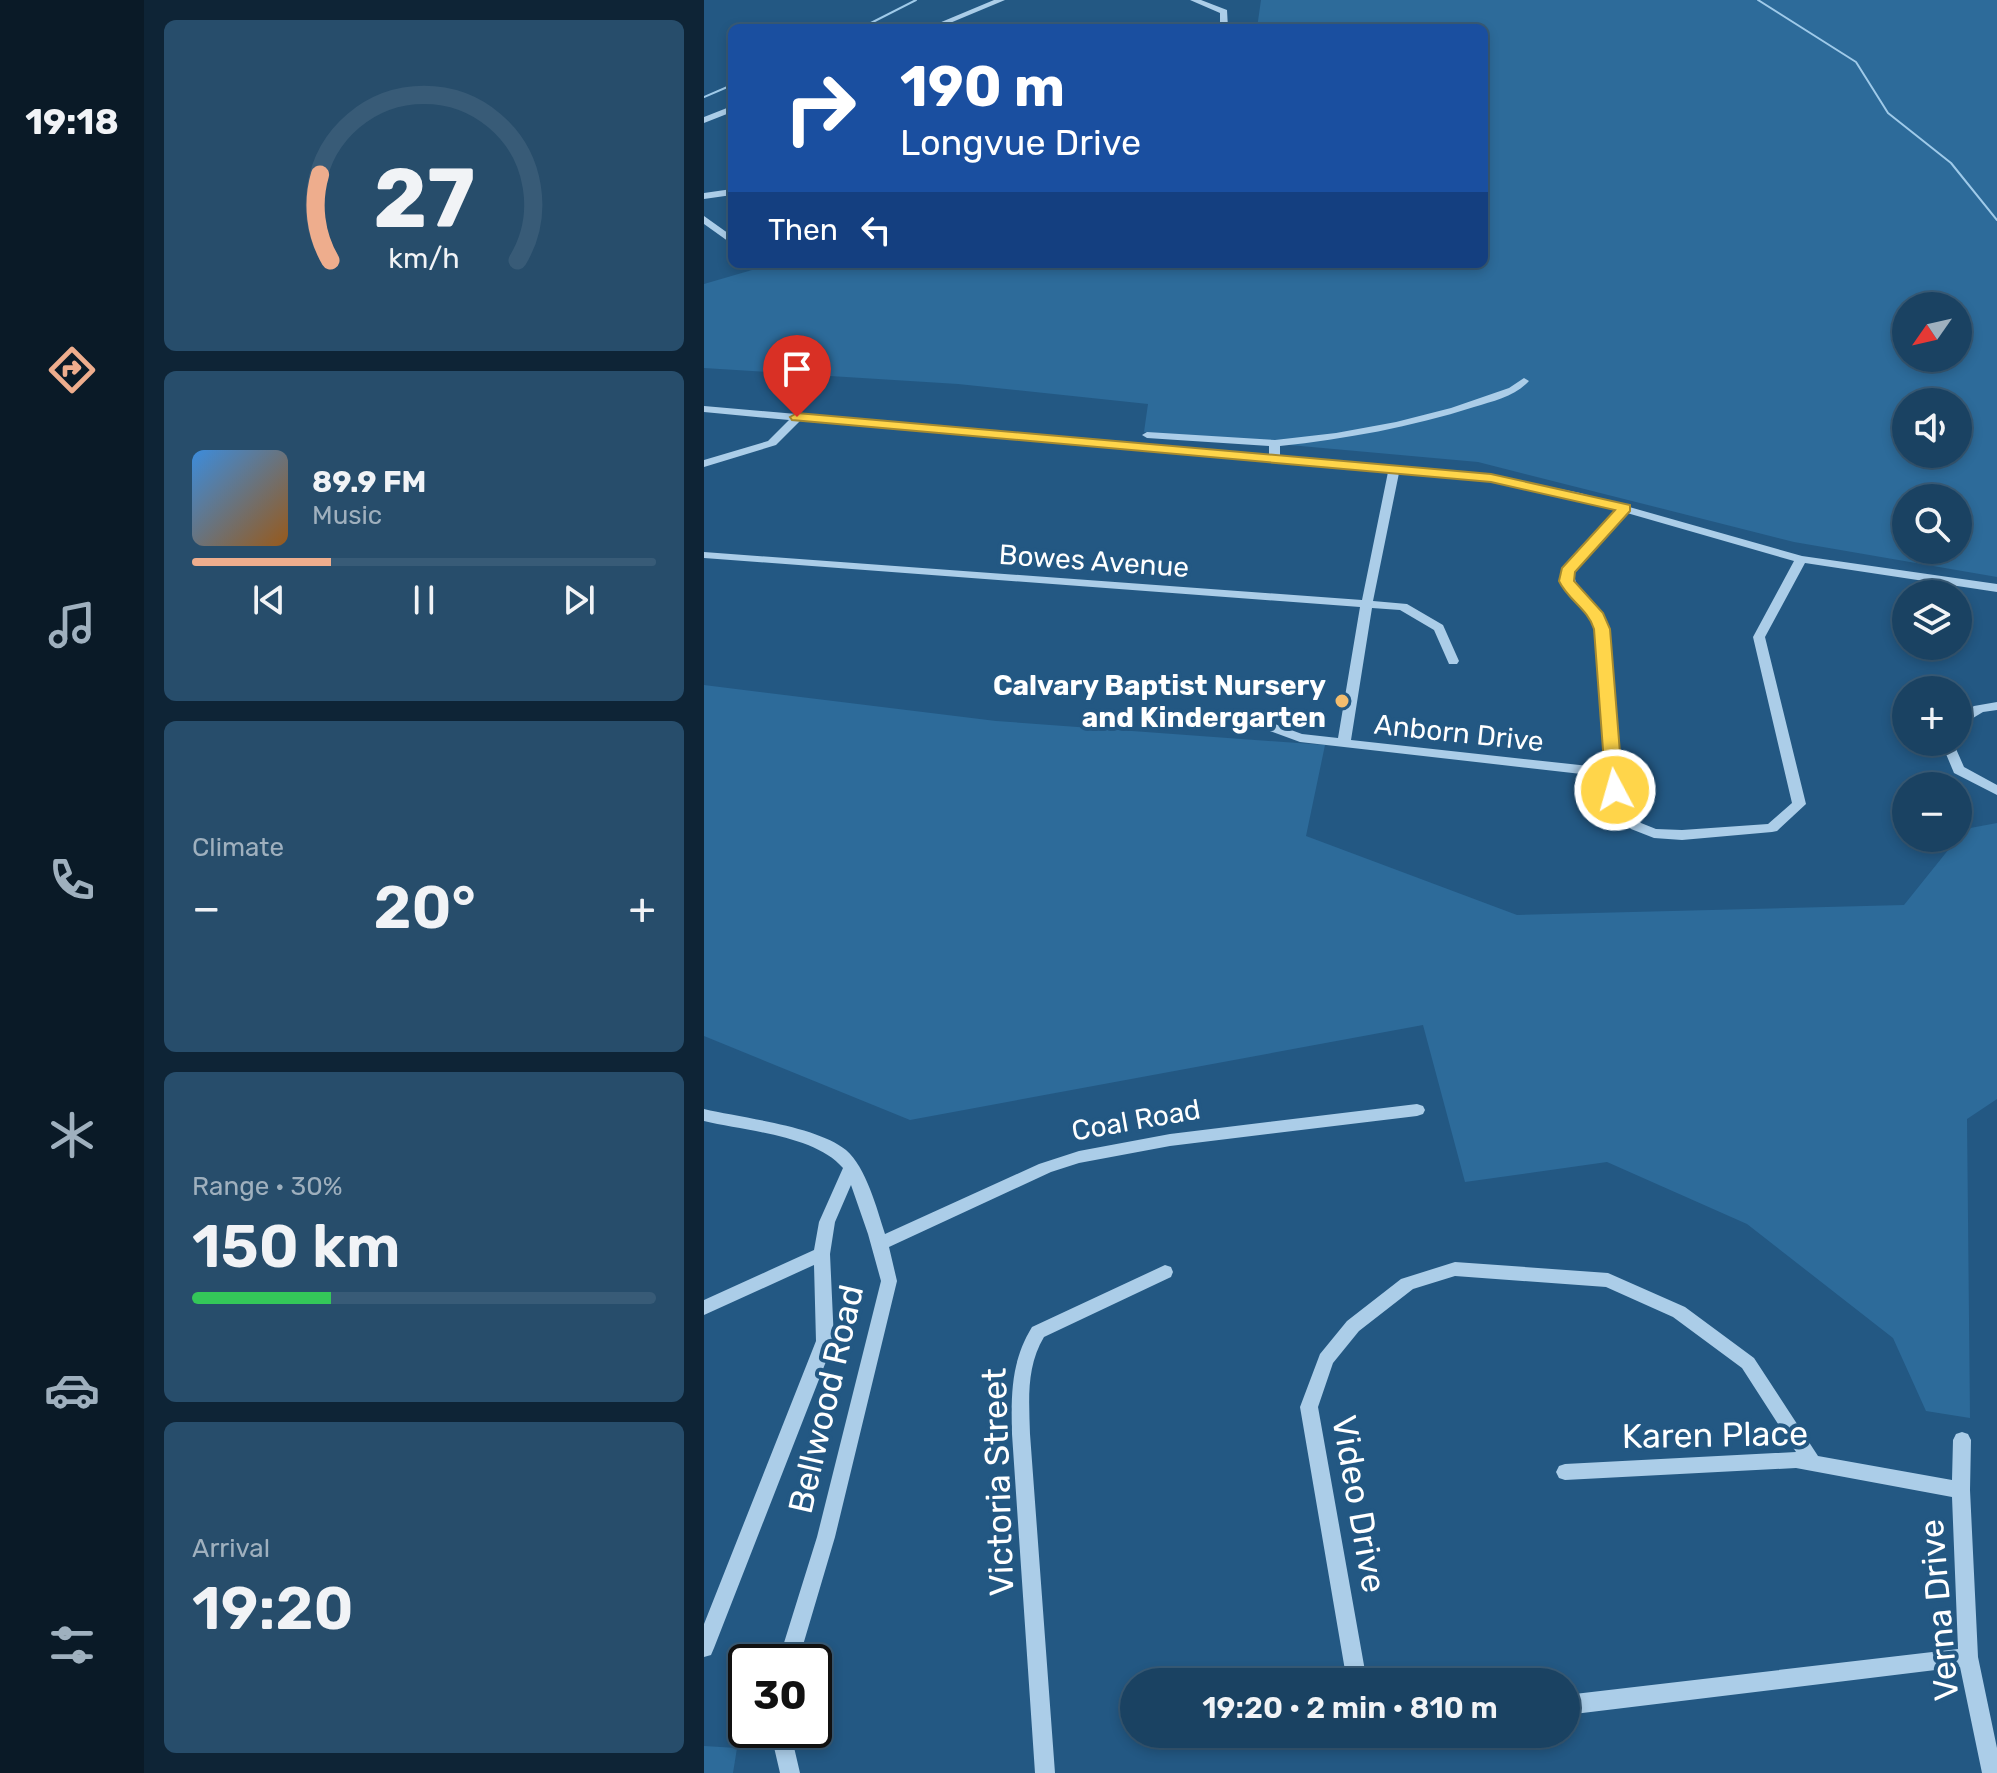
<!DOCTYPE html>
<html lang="en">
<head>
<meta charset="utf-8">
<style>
  body { margin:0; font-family:Rubik,sans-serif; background:#274d6b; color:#f1f3f6; height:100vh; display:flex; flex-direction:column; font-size:30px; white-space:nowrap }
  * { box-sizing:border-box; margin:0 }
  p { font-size:26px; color:#9fb0be }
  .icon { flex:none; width:44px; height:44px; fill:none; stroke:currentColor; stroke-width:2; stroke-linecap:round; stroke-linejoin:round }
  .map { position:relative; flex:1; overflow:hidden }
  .drawer { display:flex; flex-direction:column; gap:20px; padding:20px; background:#0e2436; width:560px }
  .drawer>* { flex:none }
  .banner { position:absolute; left:24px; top:24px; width:760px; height:244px; border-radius:12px; box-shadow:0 4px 12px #0003,0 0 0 2px #385b77; background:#1a4fa0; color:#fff; overflow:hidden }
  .needle { width:52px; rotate:236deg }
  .buttons { position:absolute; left:1188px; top:292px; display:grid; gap:16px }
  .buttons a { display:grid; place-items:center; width:80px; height:80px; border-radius:50%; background:#1a4262; box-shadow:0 4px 12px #0003,0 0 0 2px #385b77; font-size:40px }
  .speed { position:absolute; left:24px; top:1644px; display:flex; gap:16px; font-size:40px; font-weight:700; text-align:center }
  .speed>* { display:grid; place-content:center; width:104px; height:104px; border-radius:50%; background:#1a4262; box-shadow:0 4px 12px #0003,0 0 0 2px #385b77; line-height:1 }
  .speed .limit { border:4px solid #111; border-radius:12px; background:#fff; color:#111 }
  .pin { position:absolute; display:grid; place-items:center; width:68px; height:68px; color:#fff; margin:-82px -34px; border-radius:50% 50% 50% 0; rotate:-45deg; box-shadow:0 0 8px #0007 }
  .pin .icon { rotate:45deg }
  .me { position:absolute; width:88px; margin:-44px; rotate:354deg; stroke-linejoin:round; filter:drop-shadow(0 0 6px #0008) }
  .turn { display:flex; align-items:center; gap:28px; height:168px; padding:0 40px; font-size:36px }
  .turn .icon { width:104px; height:104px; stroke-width:2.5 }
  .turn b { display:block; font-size:56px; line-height:68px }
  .then { display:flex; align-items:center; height:76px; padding:0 40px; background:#0003; gap:16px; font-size:30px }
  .big { font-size:60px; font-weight:600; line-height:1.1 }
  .drawer .tile { flex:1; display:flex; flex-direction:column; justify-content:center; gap:12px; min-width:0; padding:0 28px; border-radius:12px; background:#274d6b }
  .drawer .dial { align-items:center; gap:0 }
  .dial svg { height:208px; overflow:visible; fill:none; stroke:#385b77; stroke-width:7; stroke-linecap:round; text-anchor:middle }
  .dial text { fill:#f1f3f6; stroke:none }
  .song { display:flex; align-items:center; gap:24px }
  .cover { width:96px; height:96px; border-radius:12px; background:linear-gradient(135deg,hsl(210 70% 55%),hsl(30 70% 35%)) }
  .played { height:8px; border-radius:4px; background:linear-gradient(90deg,#eead8d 30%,#385b77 30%) }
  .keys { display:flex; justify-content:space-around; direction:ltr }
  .heat { display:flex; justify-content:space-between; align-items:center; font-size:44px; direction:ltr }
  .charge { height:12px; border-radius:6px; background:linear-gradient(90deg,#34c759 30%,#385b77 0) }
  .trip { position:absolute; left:416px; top:1668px; width:460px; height:80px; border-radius:40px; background:#1a4262; box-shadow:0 4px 12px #0003,0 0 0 2px #385b77; font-weight:600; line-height:80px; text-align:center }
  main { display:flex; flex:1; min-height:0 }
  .dock { display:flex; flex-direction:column; width:144px; justify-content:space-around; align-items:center; background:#0a1a27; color:#9fb0be }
  .dock .icon { width:56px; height:56px }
  .dock .on { color:#eead8d }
  .dock b { font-size:36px; color:#f1f3f6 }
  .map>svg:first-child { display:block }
</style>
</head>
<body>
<main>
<nav class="dock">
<b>19:18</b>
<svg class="icon on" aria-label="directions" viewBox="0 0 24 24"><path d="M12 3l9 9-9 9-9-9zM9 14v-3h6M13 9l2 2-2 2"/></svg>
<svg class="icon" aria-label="music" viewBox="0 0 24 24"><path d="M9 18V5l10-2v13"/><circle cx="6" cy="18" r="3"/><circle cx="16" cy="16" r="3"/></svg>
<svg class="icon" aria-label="phone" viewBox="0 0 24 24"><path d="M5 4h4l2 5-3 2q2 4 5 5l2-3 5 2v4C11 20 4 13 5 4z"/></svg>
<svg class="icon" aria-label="climate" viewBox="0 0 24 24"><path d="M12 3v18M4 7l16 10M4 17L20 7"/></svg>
<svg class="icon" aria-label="car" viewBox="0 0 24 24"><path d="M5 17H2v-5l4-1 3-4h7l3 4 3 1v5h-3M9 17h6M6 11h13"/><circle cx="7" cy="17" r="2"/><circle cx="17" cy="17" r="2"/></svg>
<svg class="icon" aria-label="filters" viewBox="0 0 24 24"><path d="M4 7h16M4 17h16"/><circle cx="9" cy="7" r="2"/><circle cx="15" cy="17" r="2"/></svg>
</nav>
<section class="drawer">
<div class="tile dial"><svg viewBox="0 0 100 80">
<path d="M14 69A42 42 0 1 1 86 69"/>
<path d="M14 69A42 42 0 0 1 10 36" stroke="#eead8d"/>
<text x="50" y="56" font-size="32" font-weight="700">27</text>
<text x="50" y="72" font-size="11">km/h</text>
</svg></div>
<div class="tile">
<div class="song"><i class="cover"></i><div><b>89.9 FM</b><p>Music</p></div></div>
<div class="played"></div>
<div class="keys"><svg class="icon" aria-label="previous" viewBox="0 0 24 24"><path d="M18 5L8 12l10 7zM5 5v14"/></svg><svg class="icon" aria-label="pause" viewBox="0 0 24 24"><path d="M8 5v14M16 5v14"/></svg><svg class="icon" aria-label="next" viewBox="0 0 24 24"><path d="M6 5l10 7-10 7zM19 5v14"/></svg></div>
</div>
<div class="tile"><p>Climate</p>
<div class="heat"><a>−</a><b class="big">20°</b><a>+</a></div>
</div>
<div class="tile"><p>Range · 30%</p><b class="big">150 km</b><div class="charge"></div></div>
<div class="tile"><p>Arrival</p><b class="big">19:20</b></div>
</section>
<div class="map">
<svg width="1293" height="1773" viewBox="0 0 1293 1773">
  <rect width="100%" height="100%" fill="#235883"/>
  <path fill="#2d6b9a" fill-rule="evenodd" d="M557,0H1293V577L1090,542L774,462L440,432L444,404L254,384L0,368V284L69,264H780V28H553ZM1202,306H1254V358H1202ZM1202,402H1254V454H1202ZM1202,498H1254V550H1202Z
    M0,685L292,721L621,745L602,836L813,915L1200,905L1261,829L1293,823V1099L1263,1119L1266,1418L1222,1411L1189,1338L1043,1224L903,1162L761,1182L719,1025L206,1120L0,1036Z
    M0,1746L33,1748L29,1773H0Z"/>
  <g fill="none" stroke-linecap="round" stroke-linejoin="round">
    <path stroke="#9fcae9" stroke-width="2" d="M1054,0L1152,62L1184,113L1247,163L1293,220
      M157,28L212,0
      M0,97L28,85"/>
    <path fill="#abcde8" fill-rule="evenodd" d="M290,0H301L234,28H223Z
      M486,0H497L523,10L524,28H516V13Z
      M360,22L367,24L363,28H355Z
      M28,106V112L0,123V117Z
      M28,189V195L0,199V193Z
      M0,216L28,236V244L0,224Z
      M820,378L825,381C811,396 790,401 770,407C707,427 642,439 576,446V456L787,475L876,493L1098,556L1293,584V592L1101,563L1061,637L1102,804L1073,831L1068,832L978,840L950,838L927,829L908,810L904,777L596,742L555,727L457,717L451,713L457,709L557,719L598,734L634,738L656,607L0,558V552L658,600L684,472L96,421L72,445L0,467V460L64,441L85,420L0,412V406L565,455V446L443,438L438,435L443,432L571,440L632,433L692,422L747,408L805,388ZM695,473L787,481L870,498L913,510L858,571C859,596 882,608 892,629L903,768L647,740L668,608L696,610L730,630L745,664H753L755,661L739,625L703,604L669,601ZM923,513L1090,561L1049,637L1088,803L1064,824L978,830L952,829L937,823L920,806L904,629C895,608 871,595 870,572Z
      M1293,702V710L1279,712L1254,727V717L1270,706Z
      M1237,742H1249L1260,767L1293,785V795L1250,773Z
      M713,1104L719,1106L721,1110L719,1114L713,1116L466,1146L375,1163L347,1172L185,1247L193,1281L131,1537L94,1662H74L113,1537L177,1281L164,1234L147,1185L131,1222L126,1254L130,1341L10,1648L7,1655L0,1657V1624L112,1341L110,1265L0,1315V1300L110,1250L115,1222L139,1168C111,1135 41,1131 0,1121V1109C38,1118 113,1126 142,1150C162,1167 173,1209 181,1234L335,1164L375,1151L466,1134Z
      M751,1262L904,1273L981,1307L1050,1358L1114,1456L1248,1480L1249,1440L1252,1434L1258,1432L1264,1434L1267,1440L1266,1490L1274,1657L1293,1748V1773H1278L1256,1667L862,1715V1695L1254,1649L1248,1497L1092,1468L861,1480L855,1478L852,1472L855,1466L861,1464L1092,1452L1038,1368L969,1317L902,1287L751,1276L709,1289L655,1331L629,1363L614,1407L663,1682H643L596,1407L616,1354L643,1321L697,1279Z
      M461,1265L467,1267L469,1272L467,1277L340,1337C322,1367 325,1400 326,1434L351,1773H331L308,1434C307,1395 307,1361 328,1327Z
      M66,1730H86L96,1773H76Z"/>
  </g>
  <path fill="#ffd54a" stroke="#a68a30" stroke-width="2" d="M93,413L787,474L926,505V511L871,572L870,581L899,613L906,629L919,790L911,796L902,790L890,629C884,609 864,600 855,581L858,568L911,510L787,482L88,420L86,417Z"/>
  <circle fill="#f3bd6e" stroke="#235883" stroke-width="3" cx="638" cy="701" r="8"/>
  <g text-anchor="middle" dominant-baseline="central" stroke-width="8" stroke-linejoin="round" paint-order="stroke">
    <g font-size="28" fill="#fff" stroke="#235883">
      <text transform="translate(390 561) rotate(4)">Bowes Avenue</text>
      <text transform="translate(755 733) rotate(6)">Anborn Drive</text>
      <text transform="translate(432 1120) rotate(-10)">Coal Road</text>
    </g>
    <g font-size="28" font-weight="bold" fill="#fff" stroke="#235883" text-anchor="end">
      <text x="622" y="685">Calvary Baptist Nursery<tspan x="622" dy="32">and Kindergarten</tspan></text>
    </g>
    <g font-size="34" fill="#fff" stroke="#235883">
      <text transform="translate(122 1399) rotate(-77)">Bellwood Road</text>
      <text transform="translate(1011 1435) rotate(-1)">Karen Place</text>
      <text transform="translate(294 1482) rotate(-92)">Victoria Street</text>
      <text transform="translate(655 1504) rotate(80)">Video Drive</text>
      <text transform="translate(1235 1610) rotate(-95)">Verna Drive</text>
    </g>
  </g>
</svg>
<div class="buttons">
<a><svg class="needle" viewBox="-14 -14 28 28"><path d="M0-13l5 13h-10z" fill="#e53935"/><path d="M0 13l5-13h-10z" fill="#9fb0be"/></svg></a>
<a><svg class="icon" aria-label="sound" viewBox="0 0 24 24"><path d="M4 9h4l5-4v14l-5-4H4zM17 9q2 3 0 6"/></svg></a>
<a><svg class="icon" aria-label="search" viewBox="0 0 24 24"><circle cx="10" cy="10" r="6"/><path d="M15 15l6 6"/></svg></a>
<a><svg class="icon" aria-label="layers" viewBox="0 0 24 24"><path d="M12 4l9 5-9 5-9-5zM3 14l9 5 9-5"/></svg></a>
<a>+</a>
<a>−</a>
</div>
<div class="speed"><div class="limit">30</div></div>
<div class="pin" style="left:93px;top:417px;background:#d93025"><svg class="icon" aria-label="arrive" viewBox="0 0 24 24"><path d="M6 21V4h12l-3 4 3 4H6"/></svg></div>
<svg class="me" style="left:911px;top:790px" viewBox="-20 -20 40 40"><circle r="17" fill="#ffd54a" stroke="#fff" stroke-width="3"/><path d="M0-11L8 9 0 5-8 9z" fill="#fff"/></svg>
<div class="trip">19:20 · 2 min · 810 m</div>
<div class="banner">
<div class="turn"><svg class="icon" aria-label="right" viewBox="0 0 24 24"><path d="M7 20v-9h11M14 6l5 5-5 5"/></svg><div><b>190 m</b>Longvue Drive</div></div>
<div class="then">Then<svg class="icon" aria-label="left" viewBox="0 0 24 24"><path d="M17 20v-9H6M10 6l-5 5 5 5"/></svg></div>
</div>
</div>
</main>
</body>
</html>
